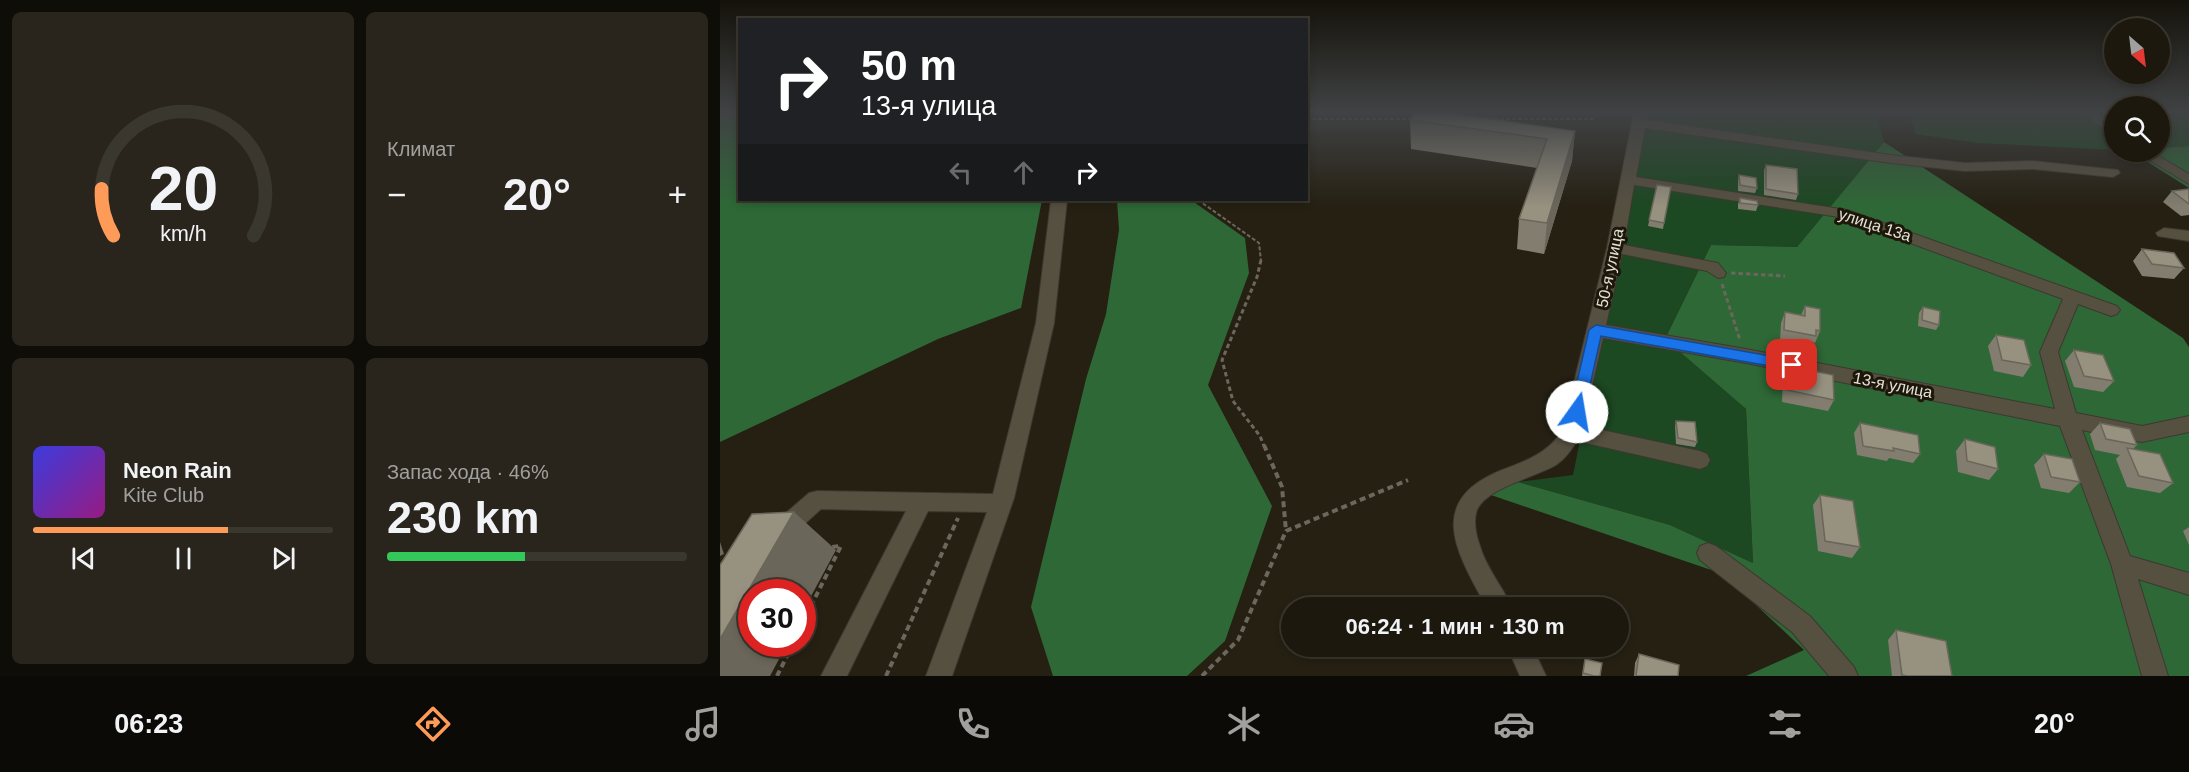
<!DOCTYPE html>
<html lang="ru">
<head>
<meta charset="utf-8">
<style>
  body { margin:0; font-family:Arial,sans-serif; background:#29251c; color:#f1f3f6; height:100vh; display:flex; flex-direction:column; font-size:22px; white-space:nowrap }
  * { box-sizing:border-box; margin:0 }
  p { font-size:20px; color:#a0a09e }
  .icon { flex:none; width:33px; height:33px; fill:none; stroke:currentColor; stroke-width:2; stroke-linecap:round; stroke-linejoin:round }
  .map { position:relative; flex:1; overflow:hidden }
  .panel { display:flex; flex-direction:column; gap:12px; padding:12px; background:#0f0d08; width:720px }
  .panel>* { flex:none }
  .guide { position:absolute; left:18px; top:18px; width:570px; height:183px; border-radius:0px; box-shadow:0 3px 9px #0003,0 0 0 2px #3a372e; background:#202124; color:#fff; overflow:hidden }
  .needle { width:39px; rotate:152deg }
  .fabs { position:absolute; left:1384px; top:18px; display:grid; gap:12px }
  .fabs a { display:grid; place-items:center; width:66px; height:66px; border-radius:50%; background:#1c180e; box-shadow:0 3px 9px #0003,0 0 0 2px #3a372e; font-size:30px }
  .speed { position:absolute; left:18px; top:579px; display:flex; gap:12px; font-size:30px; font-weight:700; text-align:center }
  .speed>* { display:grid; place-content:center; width:78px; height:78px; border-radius:50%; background:#1c180e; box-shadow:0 3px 9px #0003,0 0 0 2px #3a372e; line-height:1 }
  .speed .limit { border:9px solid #d22; background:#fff; color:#111 }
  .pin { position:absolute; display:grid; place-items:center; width:51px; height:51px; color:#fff; margin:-26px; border-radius:12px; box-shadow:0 3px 9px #0006 }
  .me { position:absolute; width:66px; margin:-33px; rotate:13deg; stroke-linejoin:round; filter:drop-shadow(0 0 4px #0008) }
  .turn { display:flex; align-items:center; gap:21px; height:126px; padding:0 24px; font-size:27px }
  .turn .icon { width:78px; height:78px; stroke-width:2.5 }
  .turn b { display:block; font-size:42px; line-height:51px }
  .lanes { display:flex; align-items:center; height:57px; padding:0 24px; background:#0003; justify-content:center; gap:30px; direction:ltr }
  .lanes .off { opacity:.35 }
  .big { font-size:45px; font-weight:800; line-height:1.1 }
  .panel .card { flex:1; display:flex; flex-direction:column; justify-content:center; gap:9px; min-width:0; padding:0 21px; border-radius:9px; background:#29251c }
  .panel .dial { align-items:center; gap:0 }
  .dial svg { height:156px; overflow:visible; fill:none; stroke:#3a372e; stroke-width:7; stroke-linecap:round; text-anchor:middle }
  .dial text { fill:#f1f3f6; stroke:none }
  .song { display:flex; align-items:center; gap:18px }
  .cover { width:72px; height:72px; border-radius:9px; background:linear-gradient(135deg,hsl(240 70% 55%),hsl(310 70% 35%)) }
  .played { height:6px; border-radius:3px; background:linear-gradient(90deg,#ff9b59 65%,#3a372e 65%) }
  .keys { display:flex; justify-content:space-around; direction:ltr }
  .heat { display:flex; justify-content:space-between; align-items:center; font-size:33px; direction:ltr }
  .charge { height:9px; border-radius:4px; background:linear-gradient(90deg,#34c759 46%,#3a372e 0) }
  .panel .tiles { flex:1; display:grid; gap:12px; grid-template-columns:repeat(2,1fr) }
  .trip { position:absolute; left:561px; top:597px; width:348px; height:60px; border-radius:30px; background:#1c180e; box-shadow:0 3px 9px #0003,0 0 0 2px #3a372e; font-weight:800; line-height:60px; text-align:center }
  .tab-bar { display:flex; height:96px; justify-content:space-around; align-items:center; background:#0b0a06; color:#a0a09e }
  .tab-bar .icon { width:42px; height:42px }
  .tab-bar .active { color:#ff9b59 }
  .tab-bar b { font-size:27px; color:#f1f3f6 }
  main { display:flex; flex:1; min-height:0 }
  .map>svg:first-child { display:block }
</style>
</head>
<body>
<main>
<section class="panel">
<div class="tiles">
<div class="card dial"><svg viewBox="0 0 100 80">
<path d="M14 69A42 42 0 1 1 86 69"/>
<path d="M14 69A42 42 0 0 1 8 45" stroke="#ff9b59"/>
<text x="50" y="56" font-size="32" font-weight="700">20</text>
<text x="50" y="72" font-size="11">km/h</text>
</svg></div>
<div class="card"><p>Климат</p>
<div class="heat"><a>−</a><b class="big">20°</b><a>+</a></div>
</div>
<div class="card">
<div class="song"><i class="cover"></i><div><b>Neon Rain</b><p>Kite Club</p></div></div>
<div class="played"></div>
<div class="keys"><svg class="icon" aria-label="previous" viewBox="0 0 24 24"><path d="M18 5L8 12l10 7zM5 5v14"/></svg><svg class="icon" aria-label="pause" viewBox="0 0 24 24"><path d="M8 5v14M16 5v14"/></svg><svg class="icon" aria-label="next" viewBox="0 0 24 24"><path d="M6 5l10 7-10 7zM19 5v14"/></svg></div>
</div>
<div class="card"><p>Запас хода · 46%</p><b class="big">230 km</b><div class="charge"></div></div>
</div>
</section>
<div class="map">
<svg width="1469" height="676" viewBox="0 0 1469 676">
  <rect width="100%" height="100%" fill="#252012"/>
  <path fill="#1c4822" d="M927,112H1156L1164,142L1077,247L991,245L945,339L1026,409L1033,563L950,525L798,482L853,475Z
    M1189,112H1395V150L1258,143L1195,134Z
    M1440,112H1469V146L1440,148Z"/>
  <path fill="#2e6836" d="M0,112H19L20,200H322L301,308L218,339L0,442Z
    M1164,142L1463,338L1469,347V676H1026L1084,650L1003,574L768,494L798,482L950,525L1033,563L1026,409L945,339L991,245L1077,247Z
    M1469,146V188L1412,152H1440V148Z
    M397,200H471L525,238L529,273L488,385L552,506L505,641L467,676H333L311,607L366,379L386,314L399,230Z"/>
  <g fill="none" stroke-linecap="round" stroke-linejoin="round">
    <defs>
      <path id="minor" d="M914,112H928L926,120L1171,155L1245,163L1313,161L1398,170L1400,173L1393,177L1313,169L1245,171L1171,163L925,128L916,177L1127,210L1397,306L1400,310L1397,314L1391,316L1358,304L1338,352L1356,413L1422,426L1469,416V432L1422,442L1362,430L1410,556L1469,573V595L1418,579L1448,676H1422L1391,564L1340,426L1026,363L883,338L863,426L980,451L987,454L990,460L987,466L980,469L857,441C851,450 845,459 836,465C816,477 766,488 757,510C753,521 756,535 760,546C766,568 783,587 792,608H767C737,553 704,501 782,470C806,461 828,453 842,431L887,248ZM914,185L1119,217L1343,299L1320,352L1335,409L1026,349L886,325L902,254L987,271L998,278L1004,277L1006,273L998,263L904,245Z
        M1361,112H1376L1395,126V136Z
        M1416,152H1432L1469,174V184Z
        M331,200H347L334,323L294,498L232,676H206L267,512L208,511L127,676H101L186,511L101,509L68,539L60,542L52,539L49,532L52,525L89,493L97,491L273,494L316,323Z
        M1444,228L1469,231V241L1438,236L1436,233Z
        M988,543L996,546L1090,616L1134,667L1138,676H1109L1072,632L980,560L977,553L980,546Z
        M787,646H812L826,676H800Z"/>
    </defs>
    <use href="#minor" stroke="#3d3830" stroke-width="2"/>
    <path stroke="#6c675c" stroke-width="2" stroke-dasharray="4 2" stroke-linecap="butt" d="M586,119H693
      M768,119H876
      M478,200L539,243L541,261"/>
    <path stroke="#6c675c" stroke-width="3" stroke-dasharray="4.5 3" stroke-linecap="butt" d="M541,260L537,277L502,360L513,401L540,436L544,446
      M1011,273L1065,276
      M1002,284L1020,340"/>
    <path stroke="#6c675c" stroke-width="4" stroke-dasharray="6 4" stroke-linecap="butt" d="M544,445L562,487L566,531
      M82,624L121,546L111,547
      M57,676L73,644
      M166,676L238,518
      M482,676L518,640L566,531L688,480"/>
    <use href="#minor" fill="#565041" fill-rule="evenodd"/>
  </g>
  <path fill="#827d6e" d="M690,120L855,131L852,161L824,254L797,249L799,219L817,168L691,149Z
    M1046,165L1078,194L1076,200L1044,195V170Z
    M1019,175L1037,188L1035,193L1018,191V181Z
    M937,185L944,223L943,229L928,226Z
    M1469,189V215L1461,216L1443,202L1452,191Z
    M1020,198L1038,205L1036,211L1018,209V204Z
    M1422,249L1464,268L1454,279L1422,276L1413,261Z
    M1085,306L1100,331L1095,343L1093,342L1091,348L1060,341L1061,323L1065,312L1081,315Z
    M1203,307L1219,325L1216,330L1198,326L1199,313Z
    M1276,335L1311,365L1303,377L1274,371L1268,346Z
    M1354,350L1394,381L1383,392L1354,387L1345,361Z
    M1068,366L1114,400L1108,411L1062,402L1063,377Z
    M956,421L977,442L975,447L956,444L955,426Z
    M1140,423L1200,454L1193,463L1169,458L1167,461L1137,455L1134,433Z
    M1380,423L1417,445L1413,449L1453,483L1440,493L1407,487L1396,459L1400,455L1375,450L1370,434Z
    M1245,439L1278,469L1269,480L1238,472L1236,451Z
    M1324,454L1360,482L1349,493L1321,488L1314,465Z
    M1100,495L1140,547L1132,558L1098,551L1093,505Z
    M1469,527V545L1463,531Z
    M1176,630L1232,676H1172L1168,640Z
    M919,654L958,676H914L915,663Z
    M865,659L880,676H862Z"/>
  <path fill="#6a665a" d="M855,131L852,161L824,254L827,223Z
    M74,512L116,550L82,613V592H32V644H67L50,676H0V639Z
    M0,542L4,554L0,556Z"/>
  <path fill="#979180" stroke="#6a665a" stroke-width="1.5" d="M694,112H722L855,131L827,223L799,219L827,139L690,120Z
    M1046,165L1077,169L1078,194L1046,189Z
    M1019,175L1036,178L1037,188L1020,185Z
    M937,185L951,187L944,223L929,220Z
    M1469,189V204L1452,191Z
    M1020,198L1037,201L1038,205L1020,203Z
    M1422,249L1454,253L1464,268L1432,264Z
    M1085,306L1100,309V331L1096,330V336L1064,330L1065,312L1085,316Z
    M1203,307L1220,311L1219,325L1202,320Z
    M1276,335L1304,340L1311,365L1282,360Z
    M1354,350L1383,355L1394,381L1364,376Z
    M1068,366L1113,375L1114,400L1067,390Z
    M956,421L975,422L977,442L958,438Z
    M1140,423L1198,435L1200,454L1173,448L1174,451L1143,446Z
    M1380,423L1410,429L1417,445L1386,439Z
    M1245,439L1275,447L1278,469L1247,461Z
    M1407,448L1440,454L1453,483L1419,476Z
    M1324,454L1352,459L1360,482L1331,477Z
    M1100,495L1133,501L1140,547L1105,541Z
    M74,512L0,639V565L32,514Z
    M1176,630L1226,641L1232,676H1187L1182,675Z
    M919,654L959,665L958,676H916Z
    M865,659L882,663L880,676H874L863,673Z"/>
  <linearGradient id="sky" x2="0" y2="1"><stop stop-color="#14120a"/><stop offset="0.54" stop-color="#404244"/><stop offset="1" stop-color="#404244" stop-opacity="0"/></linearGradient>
  <rect width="1469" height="207" fill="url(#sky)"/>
  <path fill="#1a73e8" stroke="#114b97" stroke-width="1.5" d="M876,325L1072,360L1079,365L1072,370L881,336L864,412L862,416H852L850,412L869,330Z"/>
  <g text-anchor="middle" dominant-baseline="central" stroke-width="6" stroke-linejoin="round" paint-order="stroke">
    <g font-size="16" fill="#e4e0d8" stroke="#1c1709">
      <text transform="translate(1155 225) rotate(18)">улица 13а</text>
      <text transform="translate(890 268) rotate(-78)">50-я улица</text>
      <text transform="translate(1173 385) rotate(11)">13-я улица</text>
    </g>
  </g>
</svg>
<div class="fabs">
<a><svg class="needle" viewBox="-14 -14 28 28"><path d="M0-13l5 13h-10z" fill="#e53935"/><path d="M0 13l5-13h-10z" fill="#a0a09e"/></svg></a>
<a><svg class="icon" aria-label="search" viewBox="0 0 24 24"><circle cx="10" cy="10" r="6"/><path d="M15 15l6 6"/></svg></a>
</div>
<div class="speed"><div class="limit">30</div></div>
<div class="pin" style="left:1072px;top:365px;background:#d93025"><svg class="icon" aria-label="arrive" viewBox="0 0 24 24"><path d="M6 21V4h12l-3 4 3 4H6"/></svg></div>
<svg class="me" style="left:857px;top:412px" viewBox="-20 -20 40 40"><circle r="19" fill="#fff"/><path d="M0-13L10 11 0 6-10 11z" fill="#1a73e8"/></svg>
<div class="trip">06:24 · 1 мин · 130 m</div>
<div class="guide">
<div class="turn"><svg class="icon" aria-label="right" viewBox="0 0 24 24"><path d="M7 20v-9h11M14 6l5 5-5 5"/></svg><div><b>50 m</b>13-я улица</div></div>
<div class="lanes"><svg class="icon off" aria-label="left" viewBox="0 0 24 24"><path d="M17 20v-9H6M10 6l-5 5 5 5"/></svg><svg class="icon off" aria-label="ahead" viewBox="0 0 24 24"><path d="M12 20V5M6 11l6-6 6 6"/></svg><svg class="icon" aria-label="right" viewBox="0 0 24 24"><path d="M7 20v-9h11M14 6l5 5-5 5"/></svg></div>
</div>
</div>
</main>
<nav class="tab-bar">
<b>06:23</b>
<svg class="icon active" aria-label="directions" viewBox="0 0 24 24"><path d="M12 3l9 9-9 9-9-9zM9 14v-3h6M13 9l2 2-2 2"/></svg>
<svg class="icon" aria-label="music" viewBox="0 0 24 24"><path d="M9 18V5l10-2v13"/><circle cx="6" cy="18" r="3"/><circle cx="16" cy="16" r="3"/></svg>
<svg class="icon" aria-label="phone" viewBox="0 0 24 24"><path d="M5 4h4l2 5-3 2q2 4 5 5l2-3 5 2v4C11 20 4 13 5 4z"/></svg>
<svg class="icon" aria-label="climate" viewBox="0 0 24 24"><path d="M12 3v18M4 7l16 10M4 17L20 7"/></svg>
<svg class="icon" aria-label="car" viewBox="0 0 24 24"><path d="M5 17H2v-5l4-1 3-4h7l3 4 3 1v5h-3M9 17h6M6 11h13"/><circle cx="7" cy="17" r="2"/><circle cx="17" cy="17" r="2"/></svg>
<svg class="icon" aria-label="filters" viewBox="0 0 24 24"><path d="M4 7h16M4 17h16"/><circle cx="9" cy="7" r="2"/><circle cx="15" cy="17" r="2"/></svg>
<b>20°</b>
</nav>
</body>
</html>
